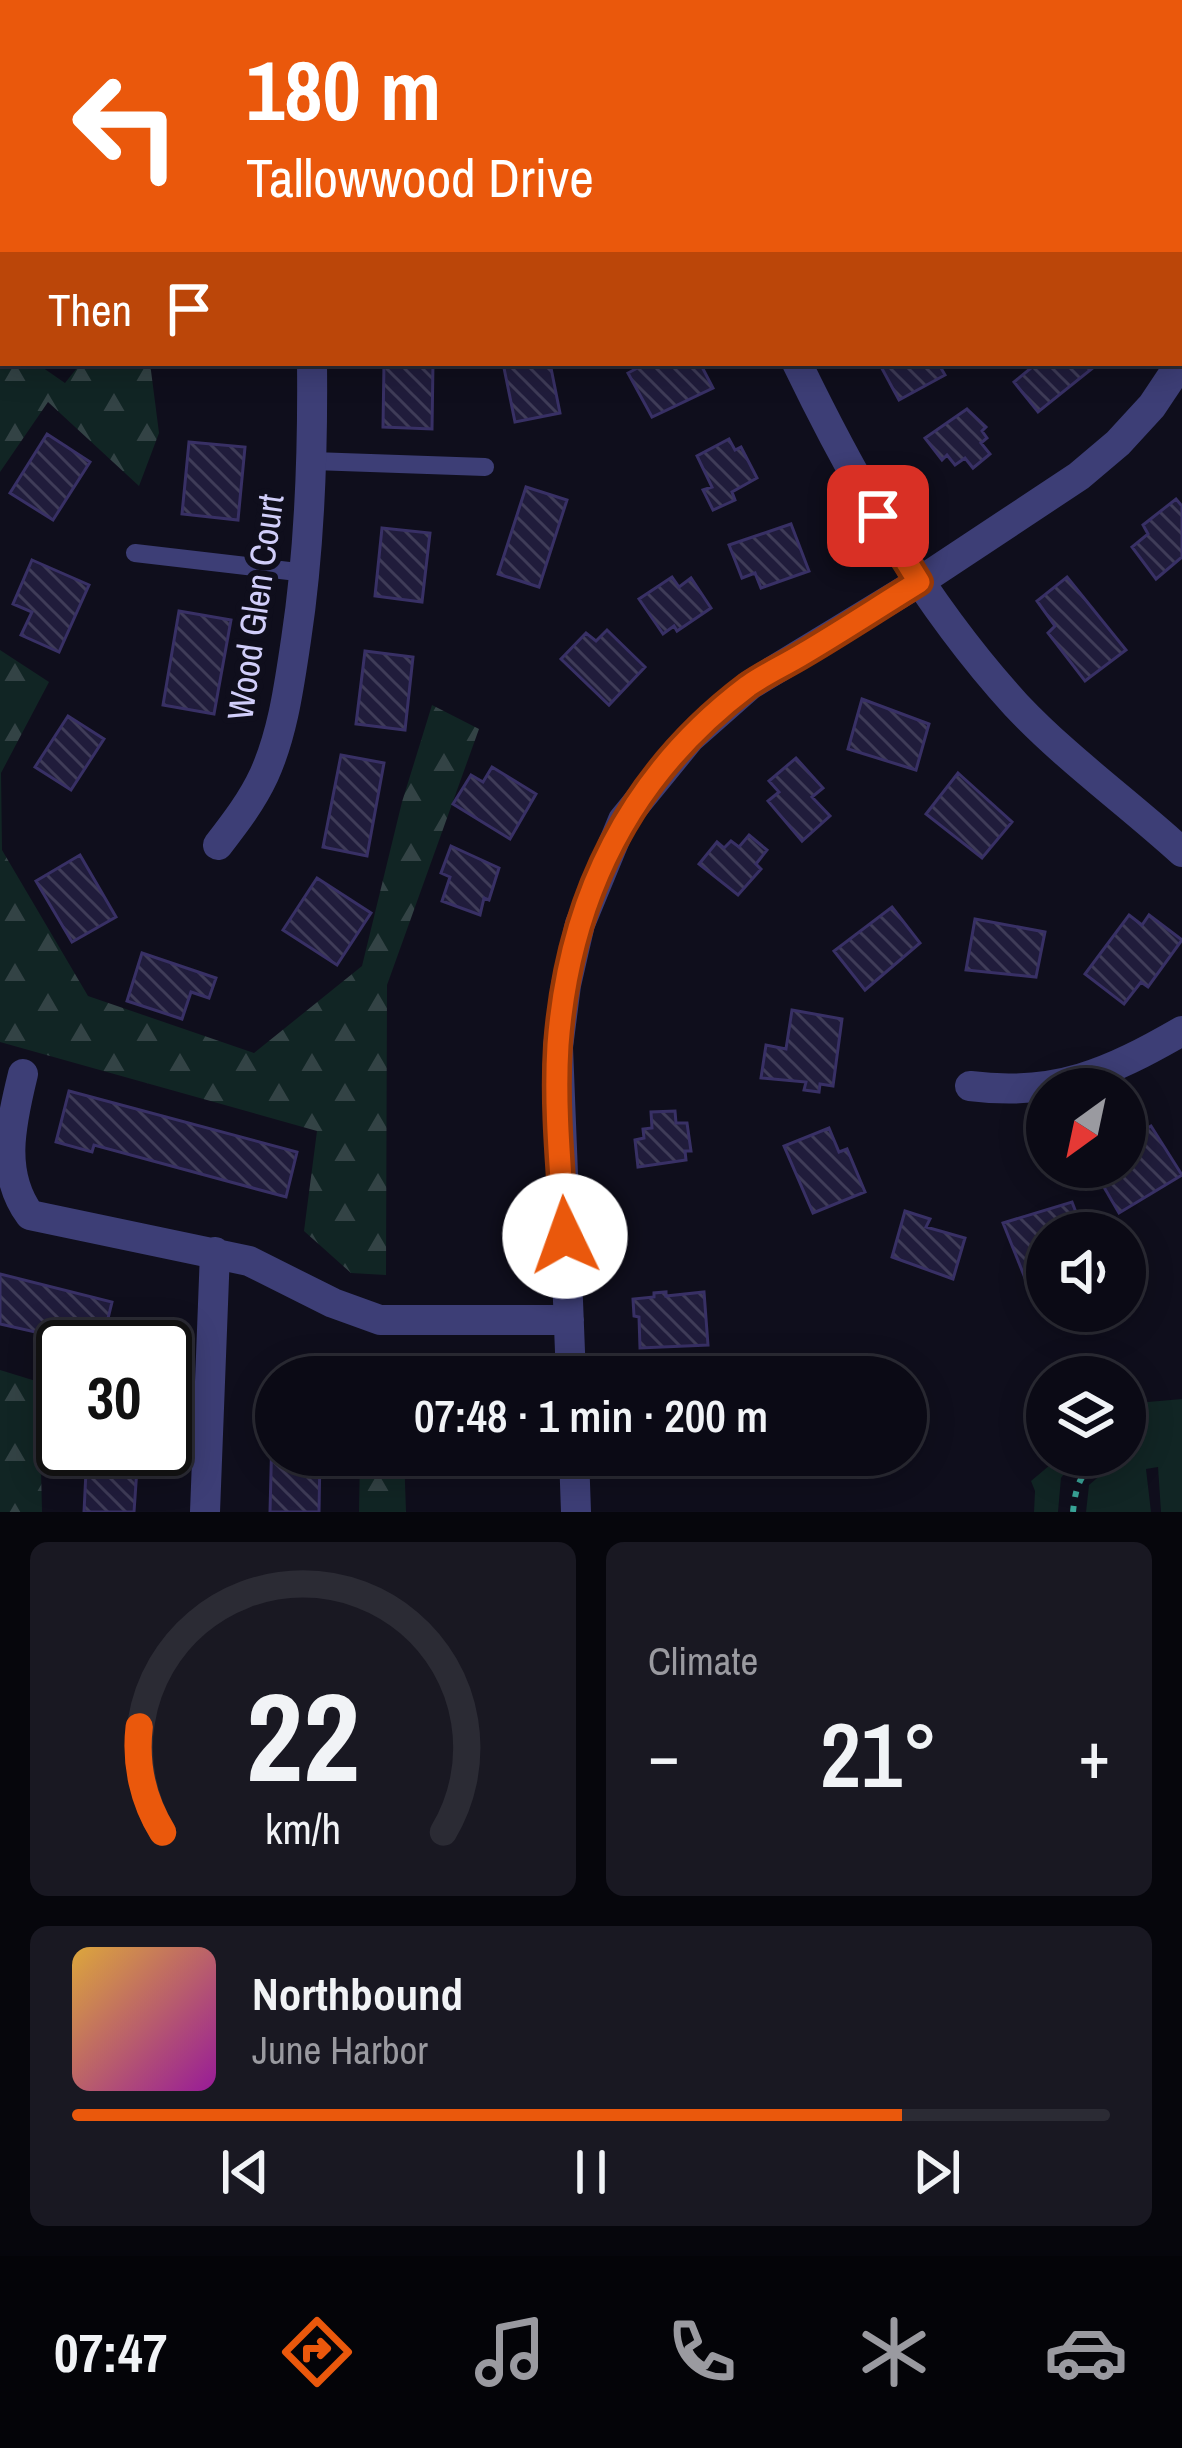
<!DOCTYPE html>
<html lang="en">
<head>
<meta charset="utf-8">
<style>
  body { margin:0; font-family:"Archivo Narrow",sans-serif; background:#191822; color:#f1f3f6; height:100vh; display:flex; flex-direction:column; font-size:45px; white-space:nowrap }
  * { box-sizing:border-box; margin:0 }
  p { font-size:39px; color:#9a9aa0 }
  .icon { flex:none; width:66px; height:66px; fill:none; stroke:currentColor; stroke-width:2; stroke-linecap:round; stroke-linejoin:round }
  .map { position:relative; height:1512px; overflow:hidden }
  .side { display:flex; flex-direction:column; gap:30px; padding:30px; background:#06060c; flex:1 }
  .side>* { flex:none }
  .hud { position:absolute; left:0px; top:0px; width:1182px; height:366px; box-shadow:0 6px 30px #0003,0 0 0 3px #2b2b34; background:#ea580c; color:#fff; overflow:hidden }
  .needle { width:78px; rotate:213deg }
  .fabs { position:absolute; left:1026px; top:1068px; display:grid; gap:24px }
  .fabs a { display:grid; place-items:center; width:120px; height:120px; border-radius:50%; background:#0b0a15; box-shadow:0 6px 30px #0003,0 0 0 3px #2b2b34; font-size:60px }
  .speed { position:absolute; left:36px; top:1320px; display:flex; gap:24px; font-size:60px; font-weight:700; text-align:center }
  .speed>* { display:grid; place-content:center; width:156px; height:156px; border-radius:50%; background:#0b0a15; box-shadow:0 6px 30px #0003,0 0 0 3px #2b2b34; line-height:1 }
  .speed .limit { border:6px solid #111; border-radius:18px; background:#fff; color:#111 }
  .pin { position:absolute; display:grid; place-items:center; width:102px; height:102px; color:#fff; margin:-51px; border-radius:24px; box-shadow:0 6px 18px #0006 }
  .me { position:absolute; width:132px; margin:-66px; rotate:357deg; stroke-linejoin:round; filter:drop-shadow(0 0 9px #0008) }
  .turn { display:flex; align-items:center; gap:42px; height:252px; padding:0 48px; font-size:54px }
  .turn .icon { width:156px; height:156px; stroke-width:2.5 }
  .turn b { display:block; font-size:84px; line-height:102px }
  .then { display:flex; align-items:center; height:114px; padding:0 48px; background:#0003; gap:24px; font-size:45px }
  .big { font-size:90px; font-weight:600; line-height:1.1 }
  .side .widget { flex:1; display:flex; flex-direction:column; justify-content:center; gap:18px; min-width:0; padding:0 42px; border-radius:18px; background:#191822 }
  .side .dial { align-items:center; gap:0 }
  .dial svg { height:312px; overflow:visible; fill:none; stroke:#2b2b34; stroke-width:7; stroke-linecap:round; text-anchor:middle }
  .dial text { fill:#f1f3f6; stroke:none }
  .song { display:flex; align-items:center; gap:36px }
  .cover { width:144px; height:144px; border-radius:18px; background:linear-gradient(135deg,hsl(40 70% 55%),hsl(300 70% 35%)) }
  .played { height:12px; border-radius:6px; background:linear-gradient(90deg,#ea580c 80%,#2b2b34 80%) }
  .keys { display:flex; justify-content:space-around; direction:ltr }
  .heat { display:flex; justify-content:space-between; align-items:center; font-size:66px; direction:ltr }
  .side .tiles { flex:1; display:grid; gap:30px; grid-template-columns:1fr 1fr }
  .widget:last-child { grid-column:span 2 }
  .trip { position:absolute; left:255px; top:1356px; width:672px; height:120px; border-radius:60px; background:#0b0a15; box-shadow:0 6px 30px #0003,0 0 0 3px #2b2b34; font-weight:600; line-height:120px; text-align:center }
  .menu { display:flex; height:192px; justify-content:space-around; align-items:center; background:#040408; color:#9a9aa0 }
  .menu .icon { width:84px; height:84px }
  .menu .selected { color:#ea580c }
  .menu b { font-size:54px; color:#f1f3f6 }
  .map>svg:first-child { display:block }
</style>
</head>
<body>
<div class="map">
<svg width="1182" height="1512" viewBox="0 0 1182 1512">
  <defs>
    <pattern id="forest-firs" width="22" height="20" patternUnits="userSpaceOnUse" patternTransform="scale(3)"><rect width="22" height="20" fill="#112524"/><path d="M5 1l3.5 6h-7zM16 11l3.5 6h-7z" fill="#334345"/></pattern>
    <pattern id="building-back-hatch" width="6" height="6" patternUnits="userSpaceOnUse" patternTransform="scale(3)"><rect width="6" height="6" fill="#201c3b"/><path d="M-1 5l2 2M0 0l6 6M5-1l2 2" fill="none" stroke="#3f3c58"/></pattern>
  </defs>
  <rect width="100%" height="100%" fill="#0f0e1c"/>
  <path fill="#112524" d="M1182,1399V1512H1161L1158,1467L1146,1469L1151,1512H1086L1089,1485L1103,1473L1115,1471L1114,1455H1125V1404Z
    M1062,1455H1077L1061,1478L1058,1512H1034L1035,1491L1031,1481Z"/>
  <path fill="url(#forest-firs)" d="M0,337L3,363H36L65,383L81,363H150L159,433L139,486L48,402L0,472Z
    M0,650L49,682L1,773L2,850L88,996L254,1053L362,966L402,802L432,705L479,729L387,985L386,1275L351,1273L304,1231L317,1131L0,1042Z
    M0,1370L39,1382L42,1512H0Z
    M360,1455H404L406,1512H359Z"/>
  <path fill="url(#building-back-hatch)" stroke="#383065" stroke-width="3" d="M384,363H433L432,429L383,427Z
    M503,363H550L560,413L515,422Z
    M647,363H700L713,388L652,417L628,373Z
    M879,363H938L945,375L899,400Z
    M1037,363H1099L1038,412L1014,382Z
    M967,409L986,427L982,431L987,438L981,443L990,454L973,468L965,458L955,465L947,455L942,460L925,438Z
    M47,434L90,462L53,520L10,493Z
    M729,439L735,450L741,447L757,478L732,492L735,500L713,510L703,490L712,487L697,456Z
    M189,442L245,447L238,520L182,514Z
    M526,487L567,500L539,587L498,574Z
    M1176,499L1182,506V557L1156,579L1132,547L1148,534L1143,525Z
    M791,524L809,571L761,588L755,573L742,578L729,545Z
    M382,528L430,533L422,602L375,596Z
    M32,560L89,585L59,652L21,635L32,612L13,604Z
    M672,577L679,587L691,578L711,608L677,631L674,626L663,634L639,599Z
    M1067,577L1126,650L1085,681L1048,633L1055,626L1037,601Z
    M179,611L231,620L214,714L163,705Z
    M607,630L645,667L609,705L561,659L586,633L596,641Z
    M365,651L413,657L405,730L356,724Z
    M862,699L929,724L916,770L848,749Z
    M68,716L104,739L71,790L35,767Z
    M341,755L384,763L367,856L323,847Z
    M796,758L823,788L812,797L830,816L802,841L768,801L779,792L769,781Z
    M492,767L536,794L510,839L453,804L471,775L483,782Z
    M958,773L1012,822L982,858L926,814Z
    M749,835L767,850L756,864L761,869L738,895L699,864L717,842L724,848L731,841L739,847Z
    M451,846L499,868L489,900L484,898L480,915L442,901L450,877L441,873Z
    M80,855L116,917L72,942L36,881Z
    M317,878L371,913L337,965L283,930Z
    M892,907L920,943L865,990L834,951Z
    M1129,915L1142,925L1149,915L1182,940L1148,987L1141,982L1124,1004L1085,974Z
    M975,919L1045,932L1036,977L966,970Z
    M142,953L216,978L209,998L191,992L182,1019L127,1001Z
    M792,1010L842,1019L833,1086L820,1084L819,1092L804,1090L806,1082L761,1078L766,1045L786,1049Z
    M69,1091L297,1152L286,1197L94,1145L92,1152L56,1142Z
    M675,1111L676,1123H687L691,1151H685L686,1160L638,1167L635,1140L644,1138L643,1129L652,1128L651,1112Z
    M1151,1126L1182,1175L1119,1213L1094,1170L1125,1167V1141Z
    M829,1128L839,1152L847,1149L865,1192L813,1213L784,1146Z
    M1072,1202L1084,1233H1047L1045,1280L1027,1283L1003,1223Z
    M905,1211L930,1219L926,1227L965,1238L953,1279L892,1257Z
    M0,1274L112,1302L101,1347L0,1324Z
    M666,1292V1296L704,1292L708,1345L640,1348L639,1317L634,1316L633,1299L654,1297V1293Z
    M273,1394L276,1455H320L319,1512H270Z
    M87,1451L138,1454L134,1512H84Z"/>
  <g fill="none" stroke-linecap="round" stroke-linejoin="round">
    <path stroke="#39a397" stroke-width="6" stroke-dasharray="6 9" stroke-linecap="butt" d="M1073,1512C1076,1481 1083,1466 1113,1455"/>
    <path stroke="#3d3e76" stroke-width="18" d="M313,461L485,467
      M135,553L306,573"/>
    <path stroke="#3d3e76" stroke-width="30" d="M181,0L207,3
      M606,0L608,3
      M356,3L380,0
      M797,363C856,485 924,604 1016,705C1067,759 1127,802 1182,852
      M218,845C235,823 252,801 264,775C283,733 289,686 296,640C310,548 313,457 312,363
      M23,1074C10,1127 0,1174 30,1215L249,1261L333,1303L380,1320H569
      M970,1086C1056,1097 1109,1073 1182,1031
      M571,1377L558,1047L566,985L580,924L623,820L690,738L750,685L919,582L1079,476L1118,443L1152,406L1182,361
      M574,1455L576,1512
      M205,1512L215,1252"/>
  </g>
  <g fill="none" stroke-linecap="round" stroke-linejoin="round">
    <defs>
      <path id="route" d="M565,1236C561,1173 554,1108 558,1045C569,898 630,775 748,686C765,674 785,665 803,654C842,631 880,606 919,582L878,516"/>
    </defs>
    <use href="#route" stroke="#983908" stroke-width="30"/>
    <use href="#route" stroke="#ea580c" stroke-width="21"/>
  </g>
  <g text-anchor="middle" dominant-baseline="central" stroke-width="12" stroke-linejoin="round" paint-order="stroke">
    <g font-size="36" fill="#d1cefa" stroke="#0f0e1c">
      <text transform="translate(255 607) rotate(-82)">Wood Glen Court</text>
    </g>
  </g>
</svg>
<div class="fabs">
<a><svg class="needle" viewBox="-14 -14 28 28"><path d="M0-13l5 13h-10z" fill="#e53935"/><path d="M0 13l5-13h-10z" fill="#9a9aa0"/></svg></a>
<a><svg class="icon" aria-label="sound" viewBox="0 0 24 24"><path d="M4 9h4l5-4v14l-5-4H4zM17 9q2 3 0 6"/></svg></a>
<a><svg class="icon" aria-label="layers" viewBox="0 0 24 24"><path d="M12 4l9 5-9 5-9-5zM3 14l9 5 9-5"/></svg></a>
</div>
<div class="speed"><div class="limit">30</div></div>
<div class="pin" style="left:878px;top:516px;background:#d93025"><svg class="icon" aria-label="arrive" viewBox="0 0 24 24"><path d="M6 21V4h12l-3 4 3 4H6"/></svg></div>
<svg class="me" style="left:565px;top:1236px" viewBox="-20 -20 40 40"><circle r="19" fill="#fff"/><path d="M0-13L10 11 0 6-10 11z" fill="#ea580c"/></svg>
<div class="trip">07:48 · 1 min · 200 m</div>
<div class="hud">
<div class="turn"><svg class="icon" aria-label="left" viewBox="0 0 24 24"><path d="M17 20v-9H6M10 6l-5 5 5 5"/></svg><div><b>180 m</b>Tallowwood Drive</div></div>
<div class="then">Then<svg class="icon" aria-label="arrive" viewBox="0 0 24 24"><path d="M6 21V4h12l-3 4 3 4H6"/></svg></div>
</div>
</div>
<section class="side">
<div class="tiles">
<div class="widget dial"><svg viewBox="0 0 100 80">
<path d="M14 69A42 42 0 1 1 86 69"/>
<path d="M14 69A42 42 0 0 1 8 42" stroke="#ea580c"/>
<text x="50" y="56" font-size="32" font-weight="700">22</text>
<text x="50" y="72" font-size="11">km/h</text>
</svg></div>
<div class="widget"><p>Climate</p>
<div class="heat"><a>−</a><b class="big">21°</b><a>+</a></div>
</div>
<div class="widget">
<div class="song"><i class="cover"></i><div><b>Northbound</b><p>June Harbor</p></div></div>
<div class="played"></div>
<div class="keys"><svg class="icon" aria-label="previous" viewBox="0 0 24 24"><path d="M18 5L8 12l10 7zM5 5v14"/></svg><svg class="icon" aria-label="pause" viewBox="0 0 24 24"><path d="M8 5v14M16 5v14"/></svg><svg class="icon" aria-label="next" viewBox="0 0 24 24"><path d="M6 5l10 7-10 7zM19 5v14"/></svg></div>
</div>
</div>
</section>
<nav class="menu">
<b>07:47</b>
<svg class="icon selected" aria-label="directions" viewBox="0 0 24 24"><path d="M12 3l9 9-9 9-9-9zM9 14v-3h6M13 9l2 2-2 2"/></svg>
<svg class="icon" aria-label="music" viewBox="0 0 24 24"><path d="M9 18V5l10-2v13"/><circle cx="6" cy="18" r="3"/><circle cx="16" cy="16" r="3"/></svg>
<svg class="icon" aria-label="phone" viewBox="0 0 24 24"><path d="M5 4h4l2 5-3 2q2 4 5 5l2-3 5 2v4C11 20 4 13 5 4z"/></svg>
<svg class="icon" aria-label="climate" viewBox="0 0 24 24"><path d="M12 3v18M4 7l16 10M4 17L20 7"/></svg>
<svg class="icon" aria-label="car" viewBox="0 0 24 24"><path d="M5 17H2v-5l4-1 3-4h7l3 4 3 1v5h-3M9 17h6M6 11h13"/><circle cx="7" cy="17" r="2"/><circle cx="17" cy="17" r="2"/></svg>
</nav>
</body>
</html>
